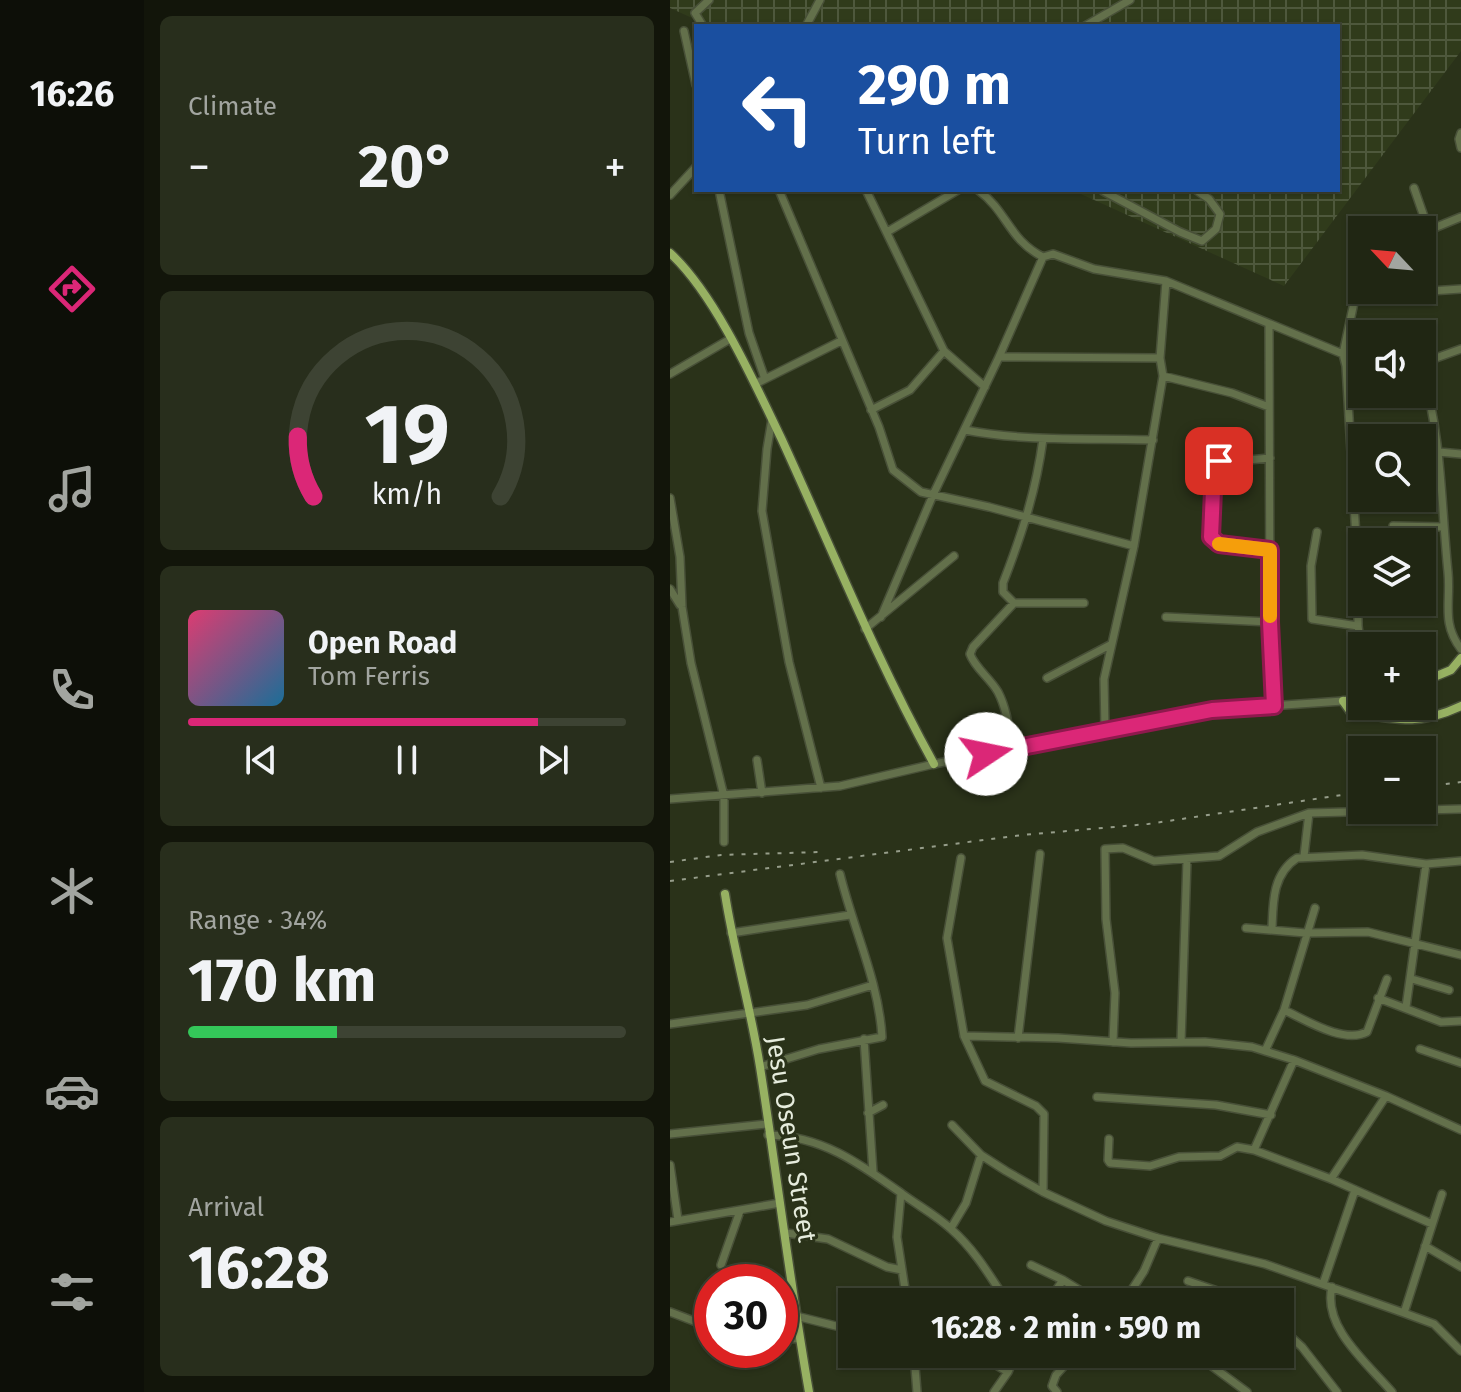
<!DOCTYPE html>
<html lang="en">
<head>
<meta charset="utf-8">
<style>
  body { margin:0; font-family:"Fira Sans",sans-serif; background:#282e1c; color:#f1f3f6; height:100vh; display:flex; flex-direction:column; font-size:30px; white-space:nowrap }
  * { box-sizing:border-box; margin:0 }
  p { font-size:26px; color:#a2a5a0 }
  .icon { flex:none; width:44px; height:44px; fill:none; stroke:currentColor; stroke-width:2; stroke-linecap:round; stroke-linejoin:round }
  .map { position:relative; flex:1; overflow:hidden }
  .side { display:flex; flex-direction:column; gap:16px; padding:16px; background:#12150a; width:526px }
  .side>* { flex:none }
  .hud { position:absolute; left:24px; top:24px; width:646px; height:168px; border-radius:0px; box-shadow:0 2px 6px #0004,0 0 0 2px #3d4333; background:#1a4fa0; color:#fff; overflow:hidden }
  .needle { width:52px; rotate:296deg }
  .buttons { position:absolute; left:678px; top:216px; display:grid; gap:16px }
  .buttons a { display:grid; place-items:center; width:88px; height:88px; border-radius:0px; background:#202613; box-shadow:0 2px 6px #0004,0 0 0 2px #3d4333; font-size:40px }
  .speed { position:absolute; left:24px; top:1264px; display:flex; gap:16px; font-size:40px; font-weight:700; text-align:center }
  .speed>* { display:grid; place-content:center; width:104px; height:104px; border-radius:50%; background:#202613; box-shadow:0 2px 6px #0004,0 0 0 2px #3d4333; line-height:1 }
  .speed .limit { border:12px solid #d22; background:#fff; color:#111 }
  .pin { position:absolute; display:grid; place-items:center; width:68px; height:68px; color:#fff; margin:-34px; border-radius:16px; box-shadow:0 4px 12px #0006 }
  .me { position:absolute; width:88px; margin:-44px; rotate:79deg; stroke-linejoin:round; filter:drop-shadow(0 0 6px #0008) }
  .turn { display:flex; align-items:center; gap:28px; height:168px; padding:0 32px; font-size:36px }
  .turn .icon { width:104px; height:104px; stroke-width:2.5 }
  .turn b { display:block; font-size:56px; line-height:68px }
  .big { font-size:60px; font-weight:700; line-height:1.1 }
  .side .card { flex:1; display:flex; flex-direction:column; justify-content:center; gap:12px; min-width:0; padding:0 28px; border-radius:12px; background:#282e1c }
  .side .dial { align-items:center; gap:0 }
  .dial svg { height:208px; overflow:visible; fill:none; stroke:#3d4333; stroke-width:7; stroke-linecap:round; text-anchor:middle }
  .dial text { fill:#f1f3f6; stroke:none }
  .song { display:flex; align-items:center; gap:24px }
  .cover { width:96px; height:96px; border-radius:12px; background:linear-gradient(135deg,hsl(340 70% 55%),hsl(200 70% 35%)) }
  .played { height:8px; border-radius:4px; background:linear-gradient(90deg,#db2777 80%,#3d4333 80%) }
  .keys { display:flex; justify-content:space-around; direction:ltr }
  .heat { display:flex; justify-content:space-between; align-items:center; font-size:44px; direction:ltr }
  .charge { height:12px; border-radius:6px; background:linear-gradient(90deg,#34c759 34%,#3d4333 0) }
  .trip { position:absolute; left:168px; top:1288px; width:456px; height:80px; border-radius:0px; background:#202613; box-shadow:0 2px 6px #0004,0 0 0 2px #3d4333; font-weight:700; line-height:80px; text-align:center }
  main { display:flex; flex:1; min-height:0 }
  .menu { display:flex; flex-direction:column; width:144px; justify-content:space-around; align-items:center; background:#0d0f08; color:#a2a5a0 }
  .menu .icon { width:56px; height:56px }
  .menu .current { color:#db2777 }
  .menu b { font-size:36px; color:#f1f3f6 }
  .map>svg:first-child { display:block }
</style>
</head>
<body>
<main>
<nav class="menu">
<b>16:26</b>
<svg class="icon current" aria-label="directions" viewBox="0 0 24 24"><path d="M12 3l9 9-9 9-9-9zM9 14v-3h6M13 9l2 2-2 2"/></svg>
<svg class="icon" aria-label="music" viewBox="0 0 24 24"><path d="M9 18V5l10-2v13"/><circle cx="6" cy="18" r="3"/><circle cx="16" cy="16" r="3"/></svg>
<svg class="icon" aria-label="phone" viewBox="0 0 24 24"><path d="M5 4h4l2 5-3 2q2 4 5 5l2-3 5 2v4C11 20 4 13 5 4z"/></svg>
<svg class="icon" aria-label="climate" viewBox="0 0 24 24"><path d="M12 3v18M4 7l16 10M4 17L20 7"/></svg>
<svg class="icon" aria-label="car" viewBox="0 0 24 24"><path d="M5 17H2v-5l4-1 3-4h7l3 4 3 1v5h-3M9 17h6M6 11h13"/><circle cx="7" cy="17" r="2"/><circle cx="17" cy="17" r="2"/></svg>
<svg class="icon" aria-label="filters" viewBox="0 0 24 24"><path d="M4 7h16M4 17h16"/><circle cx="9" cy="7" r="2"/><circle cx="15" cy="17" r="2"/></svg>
</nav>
<section class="side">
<div class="card"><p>Climate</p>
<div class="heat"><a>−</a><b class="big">20°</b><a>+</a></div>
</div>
<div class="card dial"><svg viewBox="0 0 100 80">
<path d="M14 69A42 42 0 1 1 86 69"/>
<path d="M14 69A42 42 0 0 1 8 46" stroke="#db2777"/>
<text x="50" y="56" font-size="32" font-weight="700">19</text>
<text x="50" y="72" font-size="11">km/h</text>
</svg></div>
<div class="card">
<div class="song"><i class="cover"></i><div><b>Open Road</b><p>Tom Ferris</p></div></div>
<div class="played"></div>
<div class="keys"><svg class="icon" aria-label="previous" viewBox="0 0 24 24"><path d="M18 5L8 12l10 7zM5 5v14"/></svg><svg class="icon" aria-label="pause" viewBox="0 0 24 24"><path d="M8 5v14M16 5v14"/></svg><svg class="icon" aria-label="next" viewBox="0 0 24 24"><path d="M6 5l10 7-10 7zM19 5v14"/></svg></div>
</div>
<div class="card"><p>Range · 34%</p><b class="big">170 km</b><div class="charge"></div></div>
<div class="card"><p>Arrival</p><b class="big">16:28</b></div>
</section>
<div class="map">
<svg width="791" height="1392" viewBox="0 0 791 1392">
  <defs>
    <pattern id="industrial-grid" width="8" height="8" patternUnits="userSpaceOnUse" patternTransform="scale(2)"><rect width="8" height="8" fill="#303b1b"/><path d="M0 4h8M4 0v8" fill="none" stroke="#4e583c"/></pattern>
  </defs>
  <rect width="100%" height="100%" fill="#2a3219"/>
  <path fill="url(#industrial-grid)" d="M0,0H791V51L614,286L402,190H668V26H40L0,8Z"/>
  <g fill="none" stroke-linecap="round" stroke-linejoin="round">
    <defs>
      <path id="minor" d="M33,26L25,13L39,0
        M136,26L150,0
        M415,26L460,0
        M14,31L26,85
        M791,133L789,139L791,148
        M744,188L759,231
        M49,190L79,333L95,379
        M109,190L209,427L223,470L251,492L319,507L464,546
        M196,190L274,351L315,387
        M308,190C338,212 338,239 373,257L383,254L424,269L496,281L673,354
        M433,191L510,232L532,241L546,229L550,214L539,199L526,190
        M0,195L26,167
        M217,232L288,190
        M752,233L791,217
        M692,265L673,354L676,366L688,572V626L692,655
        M684,296L791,289
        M599,325L600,622L604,706
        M329,357L490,358
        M752,363L791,349
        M676,366L692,365
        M752,371C772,436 771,505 778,572C781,602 771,623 791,649
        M0,374L60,339
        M493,376L562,393L599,407
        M85,384L171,341
        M201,410L240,390L274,351
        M102,419L97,449L92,511L119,662L151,788
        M295,430C357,442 420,438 483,440
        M769,452L791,454
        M0,498L10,557L12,607L21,663L54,796V842
        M723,526L774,527
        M647,532L641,566L642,619L688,626
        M600,550L549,544L541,537L545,463L600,458
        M0,589L10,605
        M344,603L333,592V583C352,534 366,491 373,439
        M211,617L263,495L329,357L373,257
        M496,617L600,622
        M195,629L284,556
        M377,678L440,645
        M435,730L434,679L464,546L493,376L490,358L496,281
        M342,749C339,730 337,709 328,692C320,678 305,668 300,654L303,647L344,603H414
        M87,760L92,793
        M0,799L170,786L264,764L542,710L673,701
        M634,856L639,813L791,809
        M291,858L277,938L294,1036L315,1081L366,1106L374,1114L373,1192
        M576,928L636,933L698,932L791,955
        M602,929C603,904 602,874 627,858L692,855L756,864L791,861
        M61,933L180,915
        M742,979L779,990
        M708,998L771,1022L791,1021
        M736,1007L756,864
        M614,1010C636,1020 673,1044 697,1032L717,979
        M0,1024L137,1005L203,985
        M294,1036L388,1038L461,1043L535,1042L582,1047L624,1060L716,1096L791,1130
        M348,1038L370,854
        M194,1039L203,1172
        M443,1042L445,993L436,919L435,849L453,848L484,861L549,856L587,832L639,813
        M511,1042L517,860
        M750,1049L791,1063
        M595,1051L614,1010L645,908
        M90,1067L149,1049L212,1037C209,982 183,928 170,874
        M427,1097L546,1105L601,1115
        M198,1113L213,1105
        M282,1125L311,1155L336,1171L373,1192L436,1221L488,1238L595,1264L734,1313L764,1324L791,1351
        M0,1134L97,1124
        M98,1135C152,1136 189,1163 231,1193C247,1205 266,1215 281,1229C305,1250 320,1276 337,1302
        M439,1139L438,1160L440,1163L480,1166L509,1157L550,1156L567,1147L584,1150L661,1179L762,1224
        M584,1150L624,1060
        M0,1165L8,1220
        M661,1179L716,1096
        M231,1193L227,1237L237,1302
        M0,1222L110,1203
        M281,1228L296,1203L311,1155
        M116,1233L158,1239L217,1267L232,1270
        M755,1246L791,1267
        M51,1265L70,1211
        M361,1265L393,1280L429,1302
        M518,1281L559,1295L570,1302
        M653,1284L685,1190
        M662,1287C652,1327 698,1364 722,1392
        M378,1302L393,1280
        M454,1302L474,1271L488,1238
        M0,1312L42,1328
        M734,1313L772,1194
        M126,1316L182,1330
        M610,1327L632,1347L667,1392
        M110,1338L130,1339
        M244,1354L247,1392
        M307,1354L338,1372
        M520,1354L539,1364L577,1392
        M324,1392L338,1372L346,1354
        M387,1392L382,1386L386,1375L405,1354"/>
      <path id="major" d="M0,253C45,294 85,384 112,440C162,549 206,659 264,764
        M752,682L781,670L791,658
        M673,701L680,711L686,713C729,720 751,725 791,706
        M673,701L692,700
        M55,894C64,952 81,1009 90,1067C107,1175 120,1284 139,1392"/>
    </defs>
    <use href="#minor" stroke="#485038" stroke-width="10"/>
    <use href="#major" stroke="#485038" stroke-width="11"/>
    <use href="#minor" stroke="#63704b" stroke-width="7"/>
    <use href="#major" stroke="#97b162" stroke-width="8"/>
    <path stroke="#969d8a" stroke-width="2" stroke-dasharray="4 8" stroke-linecap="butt" d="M752,787L791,782
      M0,862L51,855L148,852
      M0,881L352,835L478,824L692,792"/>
  </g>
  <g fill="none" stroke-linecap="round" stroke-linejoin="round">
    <defs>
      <path id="route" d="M316,754L542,710L604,706L600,622V550L549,544L541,537L544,467L549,461"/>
    </defs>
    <use href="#route" stroke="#8e194d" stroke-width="20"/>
    <use href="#route" stroke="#db2777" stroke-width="14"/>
    <path stroke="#f59e0b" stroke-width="14" d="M549,544L600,550V616"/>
  </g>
  <g text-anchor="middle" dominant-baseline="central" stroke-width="6" stroke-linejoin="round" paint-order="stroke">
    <g font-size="26" fill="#e6ecdd" stroke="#2a3219">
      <text transform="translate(121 1139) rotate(81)">Jesu Oseun Street</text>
    </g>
  </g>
</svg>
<div class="buttons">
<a><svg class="needle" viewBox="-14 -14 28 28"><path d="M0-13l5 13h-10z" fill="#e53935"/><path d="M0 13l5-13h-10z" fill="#a2a5a0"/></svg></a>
<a><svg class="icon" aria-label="sound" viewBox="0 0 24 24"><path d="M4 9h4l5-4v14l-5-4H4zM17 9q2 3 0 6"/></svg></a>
<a><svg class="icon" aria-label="search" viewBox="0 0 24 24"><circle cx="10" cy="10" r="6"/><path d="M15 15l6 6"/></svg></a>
<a><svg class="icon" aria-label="layers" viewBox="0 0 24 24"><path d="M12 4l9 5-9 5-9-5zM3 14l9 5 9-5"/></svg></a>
<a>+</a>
<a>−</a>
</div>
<div class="speed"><div class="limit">30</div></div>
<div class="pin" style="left:549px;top:461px;background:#d93025"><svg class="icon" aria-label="arrive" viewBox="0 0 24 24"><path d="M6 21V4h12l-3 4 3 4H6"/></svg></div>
<svg class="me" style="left:316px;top:754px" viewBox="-20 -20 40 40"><circle r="19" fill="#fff"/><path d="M0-13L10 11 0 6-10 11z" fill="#db2777"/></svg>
<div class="trip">16:28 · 2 min · 590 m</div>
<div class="hud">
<div class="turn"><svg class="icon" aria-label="left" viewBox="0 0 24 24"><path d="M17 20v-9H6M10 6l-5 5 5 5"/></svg><div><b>290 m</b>Turn left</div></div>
</div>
</div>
</main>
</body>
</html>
